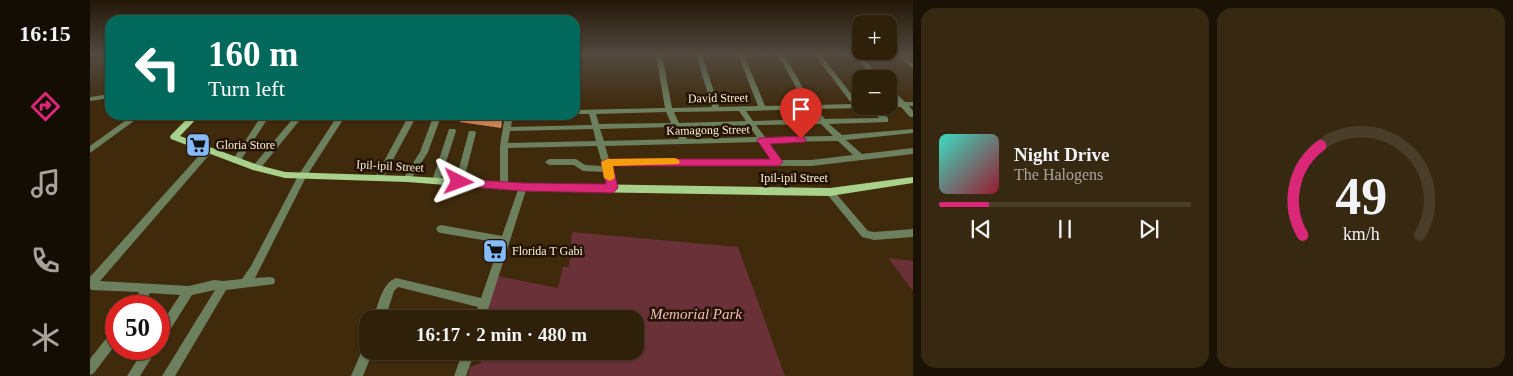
<!DOCTYPE html>
<html lang="en">
<head>
<meta charset="utf-8">
<style>
  body { margin:0; font-family:"Times New Roman",serif; background:#372812; color:#f1f3f6; height:100vh; display:flex; flex-direction:column; font-size:19px; white-space:nowrap }
  * { box-sizing:border-box; margin:0 }
  p { font-size:16px; color:#a7a39c }
  .icon { flex:none; width:28px; height:28px; fill:none; stroke:currentColor; stroke-width:2; stroke-linecap:round; stroke-linejoin:round }
  .map { position:relative; flex:1; overflow:hidden }
  .details { display:flex; flex-direction:column; gap:8px; padding:8px; background:#1a1205; width:600px }
  .details>* { flex:none }
  .banner { position:absolute; left:15px; top:15px; width:475px; height:105px; border-radius:15px; box-shadow:0 1px 4px #0004,0 0 0 1px #4a3e2a; background:#00695c; color:#fff; overflow:hidden }
  .buttons { position:absolute; left:762px; top:15px; display:grid; gap:10px }
  .buttons a { display:grid; place-items:center; width:45px; height:45px; border-radius:10px; background:#2f2009; box-shadow:0 1px 4px #0004,0 0 0 1px #4a3e2a; font-size:25px }
  .speed { position:absolute; left:15px; top:295px; display:flex; gap:10px; font-size:25px; font-weight:700; text-align:center }
  .speed>* { display:grid; place-content:center; width:65px; height:65px; border-radius:50%; background:#2f2009; box-shadow:0 1px 4px #0004,0 0 0 1px #4a3e2a; line-height:1 }
  .speed .limit { border:8px solid #d22; background:#fff; color:#111 }
  .pin { position:absolute; display:grid; place-items:center; width:42px; height:42px; color:#fff; margin:-51px -21px; border-radius:50% 50% 50% 0; rotate:-45deg; box-shadow:0 0 5px #0007 }
  .pin .icon { rotate:45deg }
  .me { position:absolute; width:55px; margin:-28px; rotate:93deg; stroke-linejoin:round; filter:drop-shadow(0 0 4px #0008) }
  .turn { display:flex; align-items:center; gap:18px; height:105px; padding:0 20px; font-size:22px }
  .turn .icon { width:65px; height:65px; stroke-width:2.5 }
  .turn b { display:block; font-size:35px; line-height:42px }
  .details .card { flex:1; display:flex; flex-direction:column; justify-content:center; gap:8px; min-width:0; padding:0 18px; border-radius:15px; background:#372812 }
  .details .dial { align-items:center; gap:0 }
  .dial svg { height:130px; overflow:visible; fill:none; stroke:#4a3e2a; stroke-width:7; stroke-linecap:round; text-anchor:middle }
  .dial text { fill:#f1f3f6; stroke:none }
  .song { display:flex; align-items:center; gap:15px }
  .cover { width:60px; height:60px; border-radius:8px; background:linear-gradient(135deg,hsl(170 70% 55%),hsl(350 70% 35%)) }
  .played { height:5px; border-radius:2px; background:linear-gradient(90deg,#db2777 20%,#4a3e2a 20%) }
  .keys { display:flex; justify-content:space-around; direction:ltr }
  .details .tiles { flex:1; display:grid; gap:8px; grid-template-columns:repeat(2,1fr) }
  .trip { position:absolute; left:269px; top:310px; width:285px; height:50px; border-radius:15px; background:#2f2009; box-shadow:0 1px 4px #0004,0 0 0 1px #4a3e2a; font-weight:700; line-height:50px; text-align:center }
  main { display:flex; flex:1; min-height:0 }
  .dock { display:flex; flex-direction:column; width:90px; justify-content:space-around; align-items:center; background:#130d04; color:#a7a39c }
  .dock .icon { width:35px; height:35px }
  .dock .active { color:#db2777 }
  .dock b { font-size:22px; color:#f1f3f6 }
  .map>svg:first-child { display:block }
</style>
</head>
<body>
<main>
<nav class="dock">
<b>16:15</b>
<svg class="icon active" aria-label="directions" viewBox="0 0 24 24"><path d="M12 3l9 9-9 9-9-9zM9 14v-3h6M13 9l2 2-2 2"/></svg>
<svg class="icon" aria-label="music" viewBox="0 0 24 24"><path d="M9 18V5l10-2v13"/><circle cx="6" cy="18" r="3"/><circle cx="16" cy="16" r="3"/></svg>
<svg class="icon" aria-label="phone" viewBox="0 0 24 24"><path d="M5 4h4l2 5-3 2q2 4 5 5l2-3 5 2v4C11 20 4 13 5 4z"/></svg>
<svg class="icon" aria-label="climate" viewBox="0 0 24 24"><path d="M12 3v18M4 7l16 10M4 17L20 7"/></svg>
</nav>
<div class="map">
<svg width="823" height="376" viewBox="0 0 823 376">
  <rect width="100%" height="100%" fill="#3f2a0c"/>
  <path fill="#6a3138" d="M482,232L648,247L695,376H378L380,367L391,363L393,351H545V319H394L408,276L468,288L473,267H479Z
    M798,258L823,261V291Z"/>
  <g fill="none" stroke-linecap="round" stroke-linejoin="round">
    <path fill="#6c805e" fill-rule="evenodd" d="M566,55H572L582,108L622,107L606,55H612L629,107L668,106L648,55H654L675,106L716,105L688,55H694L723,105L762,104L725,55H731L769,104H771V106H774L771,108L727,109L735,119L789,118L779,106H786L798,118V122L739,124L752,135L823,129V133L756,140L772,154L823,148V154L721,166L521,165L527,189L523,192L519,189L514,172L493,171L484,165H459L455,162L459,159H486L495,165L513,166L507,146L418,148V185L414,188L411,187L410,185V146L415,115H423L421,127L502,125L499,114H485V110L575,108ZM719,109L727,119L663,121L656,111ZM649,111L656,121L589,123L584,112ZM576,112L581,123L509,124L506,114ZM731,124L743,136L675,137L666,125ZM659,126L667,137L597,139L591,127ZM583,127L589,139L514,141L510,129ZM503,129L506,141L418,143L420,131ZM748,141L763,155L721,160H691L678,142ZM670,142L682,160L519,159L515,146Z
      M764,55H770L792,79H785Z
      M790,55H823V59H818L823,63V69L811,58L793,57Z
      M799,87L801,88L815,102H823V106H819L823,111V117H820L811,107H796L799,106V103L808,102L799,93Z
      M20,94V98L0,101V97Z
      M43,115H52L0,153V146Z
      M172,115H180L149,163H143L142,161Z
      M206,115H214L169,170H163L162,168L163,166Z
      M248,115H256L216,177L165,278L180,277L184,278L185,281L184,284L136,290L85,376H72L125,290L102,295L73,341L69,342V327L90,295L60,293L52,306H41L49,292L2,290L0,289V277L114,150H120L121,152L120,154L10,281L99,286L124,280L133,281L152,279L161,266L208,176Z
      M319,115H325L326,117L292,180H286L285,178Z
      M342,120H348L349,122L338,152L320,181H314L313,179L330,152Z
      M359,129H365L366,131L350,181L346,184L342,181Z
      M379,131H385L386,133L373,183L369,186L365,183Z
      M433,184L437,187L395,319H383L388,307L308,287L304,291L295,319H283C288,305 292,283 306,278L391,298L410,243L351,233L348,232L346,229L348,226L351,225L412,236L429,187Z
      M740,189L743,190L778,231L784,232L823,229V237L784,240L772,237L737,194L736,192Z
      M26,330V344L4,373L0,375V359L22,331Z
      M278,345V351H283L273,376H261L274,346Z
      M54,349H67L50,376H37Z
      M373,351H385L376,376H364Z"/>
    <path fill="#a8d18b" fill-rule="evenodd" d="M101,115H110L90,136L168,165L195,172L317,176L433,183L740,188L823,177V183L740,196L433,191L317,182L195,178L163,170L81,139L80,137L81,135Z"/>
  </g>
  <path fill="#ce8557" d="M370,115H413L411,128L370,122Z"/>
  <path fill="#a76c47" d="M412,115H413L411,128V118Z"/>
  <path fill="#ef9b65" stroke="#a76c47" d="M387,115H412L411,118Z"/>
  <linearGradient id="sky" x2="0" y2="1"><stop stop-color="#231707"/><stop offset="0.51" stop-color="#524a40"/><stop offset="1" stop-color="#524a40" stop-opacity="0"/></linearGradient>
  <rect width="823" height="107" fill="url(#sky)"/>
  <path fill="#db2777" stroke="#8e194d" d="M711,136L716,139L715,142L680,144L693,162L688,166H523L528,188L523,193L433,191L369,186L364,182L369,179L433,183L516,184L511,162L517,159H680L667,140L669,138Z"/>
  <path fill="#f59e0b" d="M584,158L588,159L590,162L588,164L523,166L525,178L520,181L514,178L511,162L517,159Z"/>
  <defs>
    <symbol id="supermarket-square" viewBox="-11 -11 22 22"><rect x="-9" y="-9" width="18" height="18" rx="4" fill="#85bbfb" stroke="#231300"/><path d="M-6-5.5h2.5l.6 2H6L4.5 2H-2.5L-4.4-4H-6ZM-1.5 3.2a1.3 1.3 0 1 0 .1 0ZM3 3.2a1.3 1.3 0 1 0 .1 0Z" fill="#111"/></symbol>
  </defs>
  <g fill-rule="evenodd">
    <use href="#supermarket-square" x="94" y="131" width="28" height="28"/>
    <use href="#supermarket-square" x="391" y="237" width="28" height="28"/>
  </g>
  <g text-anchor="middle" dominant-baseline="central" stroke-width="5" stroke-linejoin="round" paint-order="stroke">
    <g font-size="12" fill="#fef0df" stroke="#231300">
      <text transform="translate(628 98) rotate(-1)">David Street</text>
      <text transform="translate(618 130) rotate(-1)">Kamagong Street</text>
      <text transform="translate(300 166) rotate(3)">Ipil-ipil Street</text>
      <text x="704" y="178">Ipil-ipil Street</text>
    </g>
    <g font-size="12" fill="#fef0df" stroke="#231300" text-anchor="start">
      <text x="126" y="145">Gloria Store</text>
      <text x="422" y="251">Florida T Gabi</text>
    </g>
    <g font-size="15" font-style="italic" fill="#f1bdc1" stroke="#231300">
      <text x="606" y="314">Memorial Park</text>
    </g>
  </g>
</svg>
<div class="buttons">
<a>+</a>
<a>−</a>
</div>
<div class="speed"><div class="limit">50</div></div>
<div class="pin" style="left:711px;top:139px;background:#d93025"><svg class="icon" aria-label="arrive" viewBox="0 0 24 24"><path d="M6 21V4h12l-3 4 3 4H6"/></svg></div>
<svg class="me" style="left:369px;top:182px" viewBox="-20 -20 40 40"><path d="M0-17L14 15 0 8-14 15z" fill="#db2777" stroke="#fff" stroke-width="4"/></svg>
<div class="trip">16:17 · 2 min · 480 m</div>
<div class="banner">
<div class="turn"><svg class="icon" aria-label="left" viewBox="0 0 24 24"><path d="M17 20v-9H6M10 6l-5 5 5 5"/></svg><div><b>160 m</b>Turn left</div></div>
</div>
</div>
<section class="details">
<div class="tiles">
<div class="card">
<div class="song"><i class="cover"></i><div><b>Night Drive</b><p>The Halogens</p></div></div>
<div class="played"></div>
<div class="keys"><svg class="icon" aria-label="previous" viewBox="0 0 24 24"><path d="M18 5L8 12l10 7zM5 5v14"/></svg><svg class="icon" aria-label="pause" viewBox="0 0 24 24"><path d="M8 5v14M16 5v14"/></svg><svg class="icon" aria-label="next" viewBox="0 0 24 24"><path d="M6 5l10 7-10 7zM19 5v14"/></svg></div>
</div>
<div class="card dial"><svg viewBox="0 0 100 80">
<path d="M14 69A42 42 0 1 1 86 69"/>
<path d="M14 69A42 42 0 0 1 25 14" stroke="#db2777"/>
<text x="50" y="56" font-size="32" font-weight="700">49</text>
<text x="50" y="72" font-size="11">km/h</text>
</svg></div>
</div>
</section>
</main>
</body>
</html>
